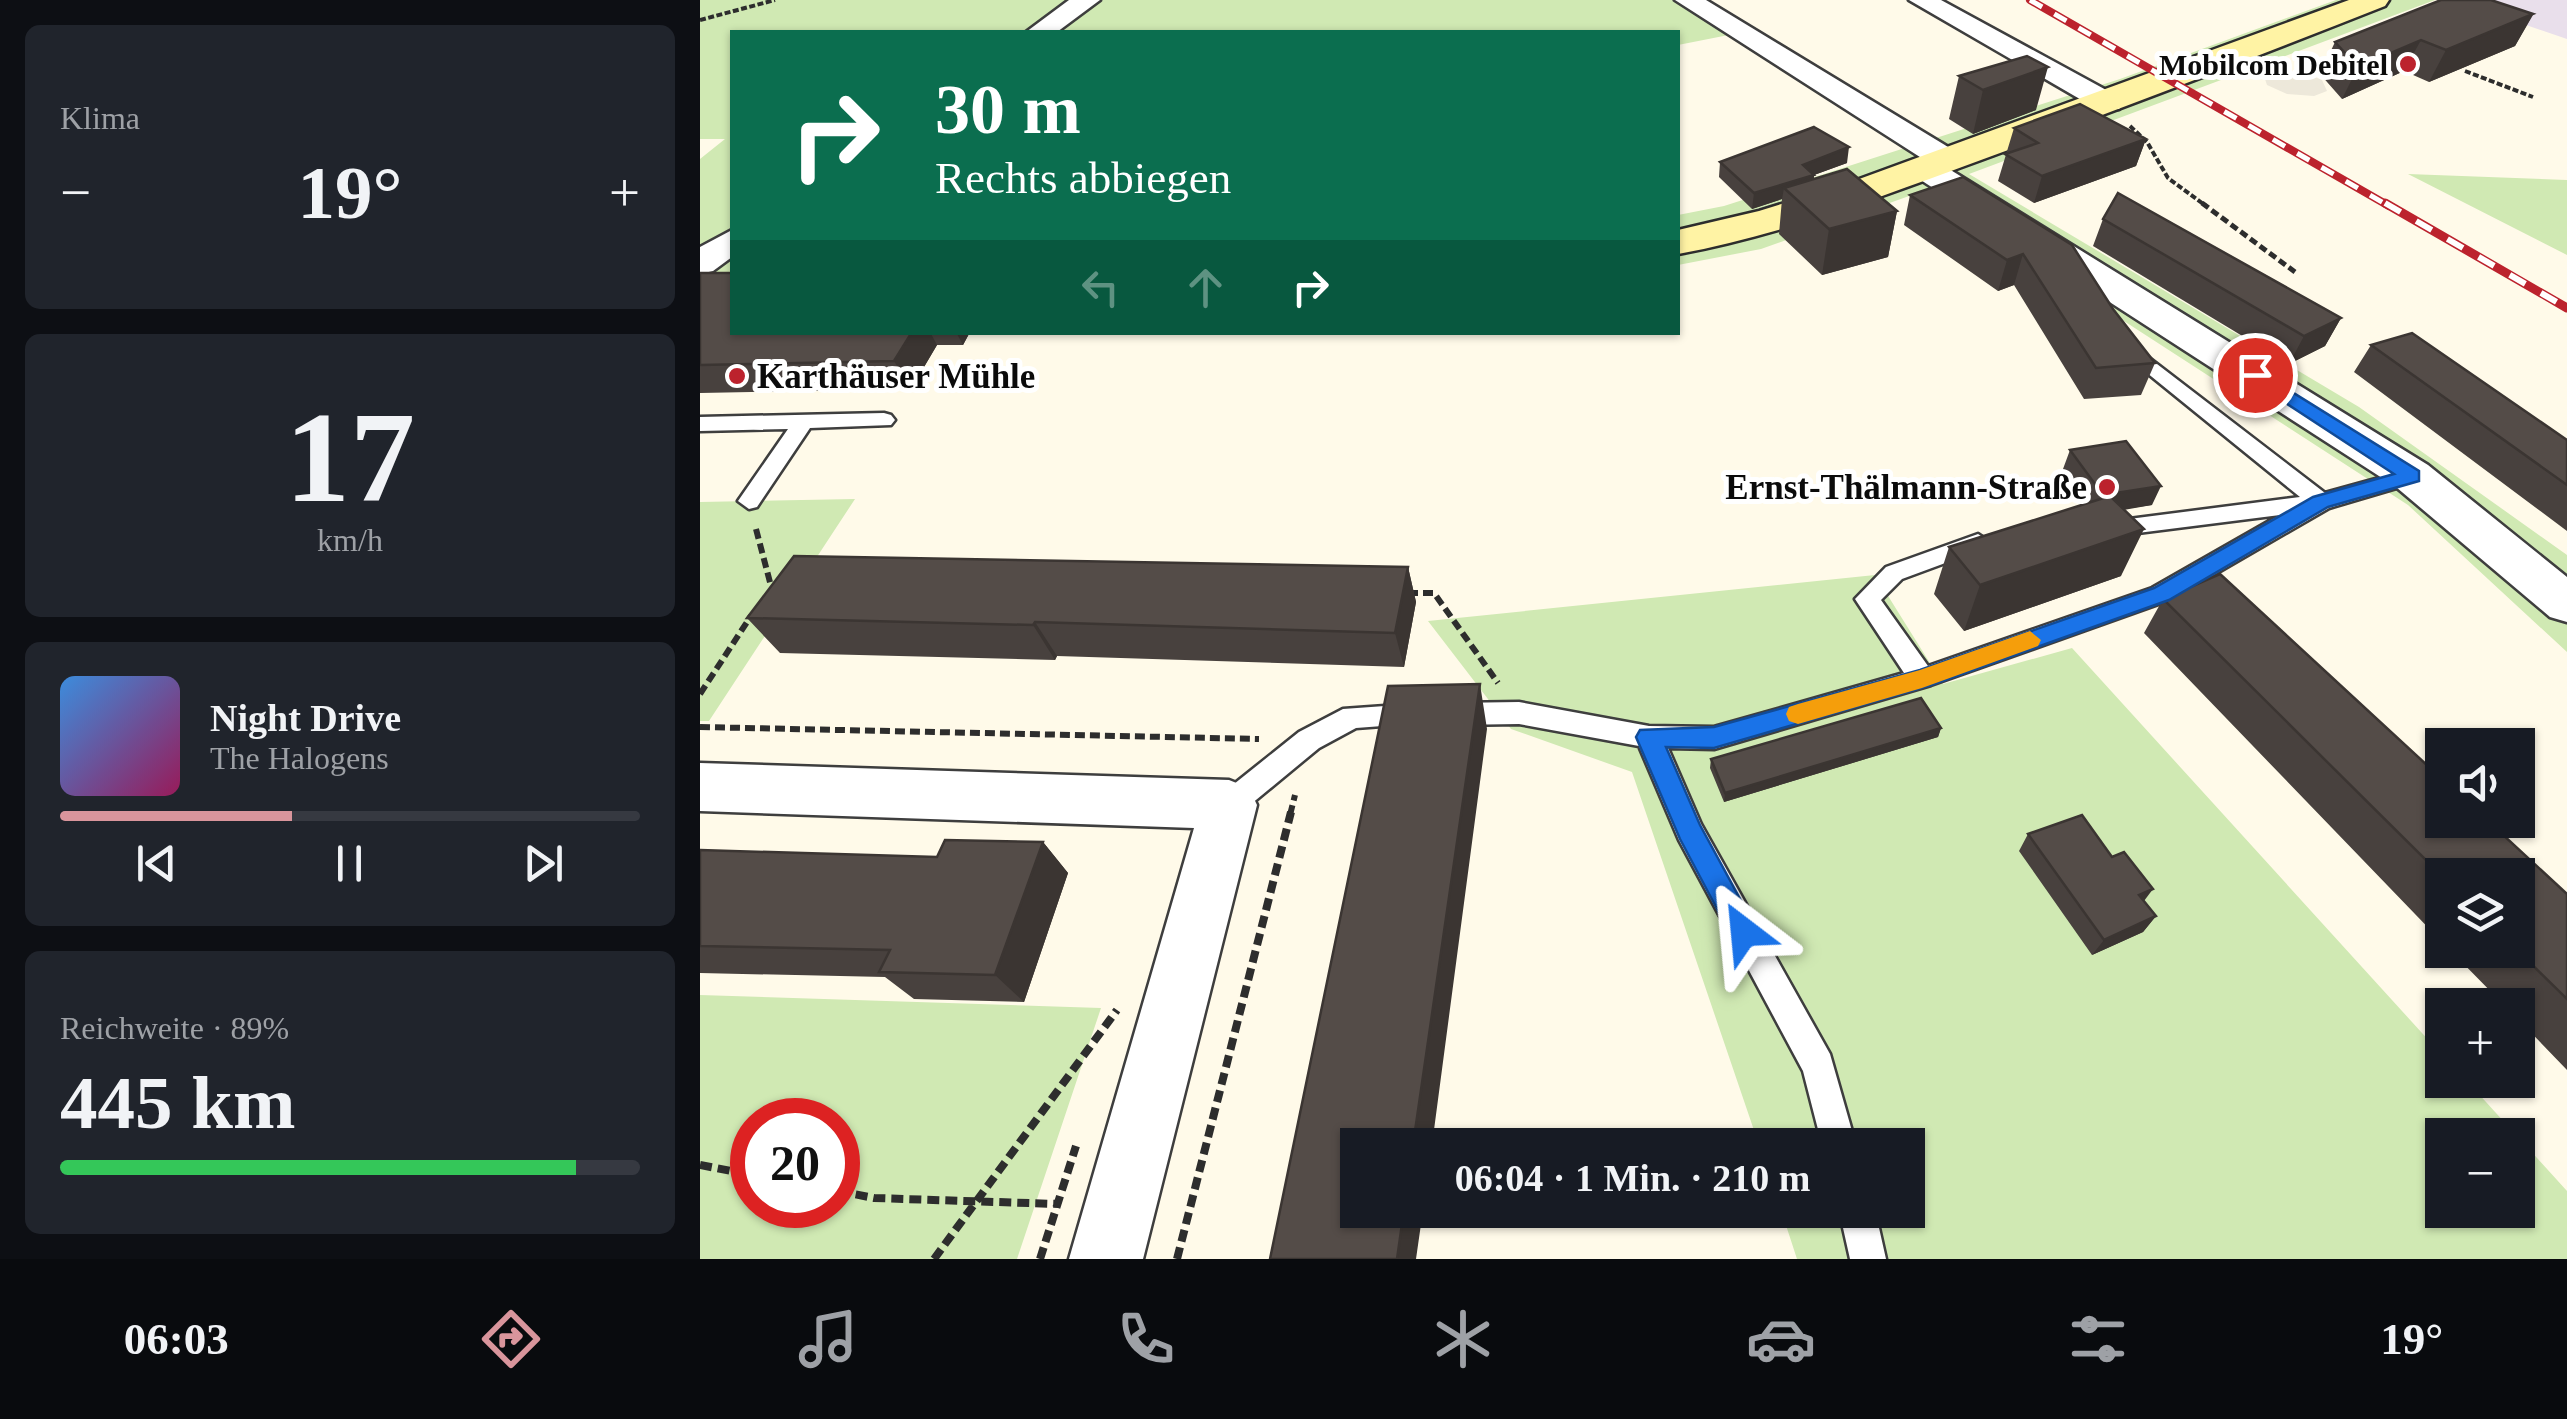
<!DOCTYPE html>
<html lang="de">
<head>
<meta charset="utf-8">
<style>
  body { margin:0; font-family:"Times New Roman",serif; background:#20242c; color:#f1f3f6; height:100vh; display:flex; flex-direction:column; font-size:38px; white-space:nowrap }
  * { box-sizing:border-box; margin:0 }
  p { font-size:32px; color:#9ea1a6 }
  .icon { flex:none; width:55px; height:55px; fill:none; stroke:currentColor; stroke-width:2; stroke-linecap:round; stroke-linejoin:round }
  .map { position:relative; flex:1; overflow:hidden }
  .drawer { display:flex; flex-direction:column; gap:25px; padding:25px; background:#0d0f14; width:700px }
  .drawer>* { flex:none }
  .guide { position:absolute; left:30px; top:30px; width:950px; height:305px; border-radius:0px; box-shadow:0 2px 8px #0004; background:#0b6e4f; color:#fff; overflow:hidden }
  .controls { position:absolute; left:1725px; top:728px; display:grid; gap:20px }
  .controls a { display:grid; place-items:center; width:110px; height:110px; border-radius:0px; background:#171b24; box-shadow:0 2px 8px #0004; font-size:50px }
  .speed { position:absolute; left:30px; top:1098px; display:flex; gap:20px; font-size:50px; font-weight:700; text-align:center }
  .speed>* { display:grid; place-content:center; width:130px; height:130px; border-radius:50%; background:#171b24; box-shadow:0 2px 8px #0004; line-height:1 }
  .speed .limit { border:15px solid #d22; background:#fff; color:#111 }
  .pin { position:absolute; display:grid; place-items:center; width:85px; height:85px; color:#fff; margin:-42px; border:5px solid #fff; border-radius:50%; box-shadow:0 2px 10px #0007 }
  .me { position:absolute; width:110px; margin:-55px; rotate:331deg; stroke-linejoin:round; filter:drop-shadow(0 0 8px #0008) }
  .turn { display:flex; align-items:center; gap:35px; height:210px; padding:0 40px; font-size:45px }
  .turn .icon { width:130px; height:130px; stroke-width:2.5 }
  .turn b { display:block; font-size:70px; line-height:85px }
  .lanes { display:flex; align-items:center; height:95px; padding:0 40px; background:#0003; justify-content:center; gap:50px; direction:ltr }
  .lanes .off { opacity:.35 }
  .big { font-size:75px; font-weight:700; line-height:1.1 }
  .drawer .widget { flex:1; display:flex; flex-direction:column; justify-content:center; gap:15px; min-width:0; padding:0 35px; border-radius:15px; background:#20242c }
  .drawer .dial { align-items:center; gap:0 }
  .dial b { font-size:130px; line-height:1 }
  .song { display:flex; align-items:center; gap:30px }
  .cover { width:120px; height:120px; border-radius:15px; background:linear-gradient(135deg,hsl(210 70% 55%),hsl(330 70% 35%)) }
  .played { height:10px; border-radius:5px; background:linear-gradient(90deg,#d9959c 40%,#363941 40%) }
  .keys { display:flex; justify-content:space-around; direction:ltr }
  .heat { display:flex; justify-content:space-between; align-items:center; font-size:55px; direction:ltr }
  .charge { height:15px; border-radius:8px; background:linear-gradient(90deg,#34c759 89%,#363941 0) }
  .trip { position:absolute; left:640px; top:1128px; width:585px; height:100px; border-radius:0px; background:#171b24; box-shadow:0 2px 8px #0004; font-weight:700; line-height:100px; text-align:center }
  .menu { display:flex; height:160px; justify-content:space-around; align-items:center; background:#090b0e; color:#9ea1a6 }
  .menu .icon { width:70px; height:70px }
  .menu .selected { color:#d9959c }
  .menu b { font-size:45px; color:#f1f3f6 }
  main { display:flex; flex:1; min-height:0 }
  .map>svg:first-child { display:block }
</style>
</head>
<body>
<main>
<section class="drawer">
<div class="widget"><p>Klima</p>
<div class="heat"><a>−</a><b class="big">19°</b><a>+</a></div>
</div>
<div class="widget dial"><b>17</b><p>km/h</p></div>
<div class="widget">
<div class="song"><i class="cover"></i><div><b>Night Drive</b><p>The Halogens</p></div></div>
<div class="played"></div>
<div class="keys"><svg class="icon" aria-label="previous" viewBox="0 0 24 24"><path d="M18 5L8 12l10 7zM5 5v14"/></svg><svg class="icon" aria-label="pause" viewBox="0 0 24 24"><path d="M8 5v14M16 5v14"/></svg><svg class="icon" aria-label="next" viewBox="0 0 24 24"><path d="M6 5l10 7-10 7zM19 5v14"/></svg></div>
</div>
<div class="widget"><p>Reichweite · 89%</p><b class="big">445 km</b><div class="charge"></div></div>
</section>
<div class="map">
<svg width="1867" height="1259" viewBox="0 0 1867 1259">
  <rect width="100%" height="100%" fill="#fffae9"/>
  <path fill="#e9dfeb" d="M1753,0H1867V39Z"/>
  <path fill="#d0e9b3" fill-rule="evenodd" d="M0,0H1006L1054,30L978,45V32H32V300H0V159L25,139H0Z
    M1636,0H1735L1269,174L1659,407L1867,555V652L1708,505L1223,191L1061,249L978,265V215L1024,206L1420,79Z
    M1708,174L1867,180V255Z
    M155,499L9,721H0V502Z
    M1175,575L1243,684L1372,648L1742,1055V1080H1766L1816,1135H1742V1210H1818V1137L1867,1191V1259H1097L1081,1210H1208V1145H1059L932,772L811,729L728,621Z
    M0,995L401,1008L317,1259H0ZM138,1120V1205H52V1120Z"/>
  <path fill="#ede8da" d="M1578,70L1603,72L1622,80L1627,91L1614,96L1587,94L1567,85L1564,76Z"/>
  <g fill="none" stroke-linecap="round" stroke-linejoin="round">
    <defs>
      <path id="lane" d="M1427,341L1625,493L1712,469L1723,476L1720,481L1629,508L1470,600L1231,685L1014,749L968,748L1001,824L1130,1054L1156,1145H1122L1103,1071L979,840L939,746L819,724L753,725L744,722L740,714L744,706L753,703L819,702L949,726L1014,727L1204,673L1155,599L1186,567L1278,534L1290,542L1286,548L1202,579L1181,600L1228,666L1452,588L1580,515L1406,537L1394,529L1398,523L1600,497L1420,351V343Z
        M184,413L191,415L195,420L191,425L110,428L57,507L49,509L38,501L88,429L0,431V417Z
        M713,704L722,707L726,715L722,723L656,728L619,748L539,814L529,817L519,814L515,805L519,796L599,732L643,709Z
        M1139,1210H1175L1186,1259H1150Z"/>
      <path id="street" d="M369,0H400L357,32H326Z
        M975,0H1006L1258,153L1263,160L1258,167L1249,169L1728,465L1867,577V622L1850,617L1696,487L1213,175L1209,168L1213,161L1223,159Z
        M1209,0H1241L1419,97L1423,103L1419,109H1397Z
        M32,230V257L13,271L0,274V247Z
        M0,763L529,780L549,788L557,805L443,1259H369L494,828L0,811Z"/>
      <path id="secondary" d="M1649,0H1689L1685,6C1551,59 1417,110 1281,160C1182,196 1082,235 978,254V230L1059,211L1151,182Z"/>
    </defs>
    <use href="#lane" stroke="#3e3e3e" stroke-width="5"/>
    <use href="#street" stroke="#3e3e3e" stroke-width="5"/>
    <use href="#secondary" stroke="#2d2d2d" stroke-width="5"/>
    <path stroke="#2d2d2d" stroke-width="4" stroke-dasharray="6 2.5" stroke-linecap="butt" d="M0,20L75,0
      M1765,71L1833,97
      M1430,126L1447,142L1468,178L1506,206"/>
    <path stroke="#2d2d2d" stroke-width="5" stroke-dasharray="8 4" stroke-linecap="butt" d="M1502,203L1595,272"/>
    <path stroke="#2d2d2d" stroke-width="6" stroke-dasharray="10 5" stroke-linecap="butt" d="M56,529L71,586
      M708,593H734L798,683
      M0,694L51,616
      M0,727L559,739
      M590,815L595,795"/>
    <path stroke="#2d2d2d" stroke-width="8" stroke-dasharray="12 6" stroke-linecap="butt" d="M0,1165L52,1175
      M138,1191L174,1198L358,1204
      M234,1259L417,1010
      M340,1259L376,1146
      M477,1259L591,812"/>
    <use href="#lane" fill="#fff" fill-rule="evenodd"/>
    <use href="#street" fill="#fff" fill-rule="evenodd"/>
    <use href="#secondary" fill="#fff3a4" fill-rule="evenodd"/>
    <defs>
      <path id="rail-far1" d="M1330,0L1689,206"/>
      <path id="rail" d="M1685,203L1867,308"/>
    </defs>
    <use href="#rail-far1" stroke="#bc222d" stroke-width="8"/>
    <use href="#rail" stroke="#bc222d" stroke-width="9"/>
    <use href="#rail-far1" stroke="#fff" stroke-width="5" stroke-dasharray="14" stroke-linecap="butt"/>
    <use href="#rail" stroke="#fff" stroke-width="6" stroke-dasharray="18" stroke-linecap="butt"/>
  </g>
  <path fill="#48413e" d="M1833,15L1815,46L1729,82L1704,71L1642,99L1620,74L1635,42Z
    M1259,76L1336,110L1273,134L1249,119Z
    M1314,128L1446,139L1436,166L1334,203L1298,181Z
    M1020,162L1147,163L1114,175V179L1197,211L1188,257L1122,275L1079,234L1082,199L1052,209L1019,177Z
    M1263,177L1413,309L1455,363L1441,395L1384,399L1314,285L1298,291L1204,225L1210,195Z
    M1403,219L1641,318L1625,346L1589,364L1393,246Z
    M0,273L32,332H270L263,345H237L211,389L0,393Z
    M1671,345L1867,440V531L1654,372Z
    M1370,450L1452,505L1424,509L1421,576L1264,631L1234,594L1249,547L1387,503L1363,469Z
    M708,567L716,602L704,667L357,656L355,660L80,653L47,618Z
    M1463,599L1867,894V1070L1818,1019V1005H1804L1750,950H1818L1742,875V942L1444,633Z
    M1241,728L1238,737L1024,802L1010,768L1011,759Z
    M1328,834L1444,901L1456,916L1443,932L1392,955L1319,851Z
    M343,842L368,873L324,1002L214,999L185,977L0,973V850L237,857Z"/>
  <path fill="#3b3532" d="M1833,14L1815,46L1729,82L1746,50Z
    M1721,40L1704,71L1642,99L1658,67Z
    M1348,67L1336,110L1273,134L1283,90Z
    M1446,139L1436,166L1334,203L1342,176Z
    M1149,147L1147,163L1114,175L1112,190L1084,188L1082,199L1052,209L1054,193L1103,165Z
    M1197,211L1188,257L1122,275L1129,229Z
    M1323,254L1314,285L1298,291L1307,260Z
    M1641,318L1625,346L1589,364L1604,336Z
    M212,332H230L237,345L211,389L194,361Z
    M256,332H270L263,345Z
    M1461,486L1452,505L1395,515L1403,495Z
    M1444,529L1421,576L1264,631L1280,585Z
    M708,567L716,602L704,667L695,633Z
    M335,622L357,656L355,660L333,625Z
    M780,684L787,729L732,1145H713Z
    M1241,728L1238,737L1024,802L1025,793Z
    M343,842L368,873L324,1002L295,975Z
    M1453,889L1441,905L1439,895Z
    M1456,916L1443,932L1392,955L1404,940Z
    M704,1210H723L716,1259H697Z"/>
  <path fill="#544c48" stroke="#3b3532" stroke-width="2.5" d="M1741,0H1791L1833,14L1746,50L1721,40L1658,67L1635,42Z
    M1327,56L1348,67L1283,90L1259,76Z
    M1380,104L1446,139L1342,176L1305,154L1338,143L1314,128Z
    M1114,127L1149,147L1103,165L1114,175L1054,193L1020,162Z
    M1147,169L1197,211L1129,229L1084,188Z
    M1263,177L1372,245L1413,309L1455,363L1396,368L1323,254L1307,260L1210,195Z
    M1418,193L1641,318L1604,336L1403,219Z
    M0,273H32V332H212L194,361L0,365Z
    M1712,333L1867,440V485L1671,345Z
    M1426,441L1461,486L1403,495L1370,450Z
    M1410,496L1444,529L1280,585L1249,547Z
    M94,556L708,567L695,633L335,622L333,625L47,618Z
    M1520,574L1742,779V820H1787L1867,894V999L1817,950L1818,875L1742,876L1463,599Z
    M780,684L713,1145H658V1210H704L697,1259H570L688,686Z
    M1221,698L1241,728L1025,793L1011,759Z
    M1382,815L1412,857L1424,852L1453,889L1439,895L1456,916L1404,940L1328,834Z
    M245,840L343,842L295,975L179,972L190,950L0,946V850L237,857Z"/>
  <path fill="#1a73e8" stroke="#114b97" stroke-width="2.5" d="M1555,369L1719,471V481L1628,507L1469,600L1231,685L1014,748L966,747L1000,825L1058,932L1054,941L1044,945L1034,941L980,839L936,737L940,730L1014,727L1220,670L1454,588L1613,497L1694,474L1549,379V371Z"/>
  <path fill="#f59e0b" d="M1330,631L1341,640L1338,646L1222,688L1098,724L1089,721L1086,714L1089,707L1098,704L1220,670Z"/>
  <g fill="#bc222d" stroke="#fff" stroke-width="4">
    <circle cx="1708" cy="64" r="10"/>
    <circle cx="37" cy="376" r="10"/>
    <circle cx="1407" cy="487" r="10"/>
  </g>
  <g text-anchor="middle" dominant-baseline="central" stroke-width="10" stroke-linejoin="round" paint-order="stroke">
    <g font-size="30" font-weight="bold" fill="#0b0b0b" stroke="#fff" text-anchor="end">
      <text x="1688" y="64">Mobilcom Debitel</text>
    </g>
    <g font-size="35" font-weight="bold" fill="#0b0b0b" stroke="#fff" text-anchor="start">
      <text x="57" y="376">Karthäuser Mühle</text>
      <text x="1387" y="487" text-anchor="end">Ernst-Thälmann-Straße</text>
    </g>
  </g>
</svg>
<div class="controls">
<a><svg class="icon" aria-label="sound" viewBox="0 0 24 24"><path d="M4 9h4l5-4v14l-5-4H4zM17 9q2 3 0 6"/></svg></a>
<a><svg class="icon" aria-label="layers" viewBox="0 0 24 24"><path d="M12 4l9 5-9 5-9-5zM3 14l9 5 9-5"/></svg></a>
<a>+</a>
<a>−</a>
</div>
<div class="speed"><div class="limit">20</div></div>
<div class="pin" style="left:1555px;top:375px;background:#d93025"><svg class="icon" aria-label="arrive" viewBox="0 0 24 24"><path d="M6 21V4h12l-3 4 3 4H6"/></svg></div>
<svg class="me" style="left:1044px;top:932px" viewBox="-20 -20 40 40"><path d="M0-17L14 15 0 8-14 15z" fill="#1a73e8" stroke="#fff" stroke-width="4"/></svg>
<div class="trip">06:04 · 1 Min. · 210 m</div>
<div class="guide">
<div class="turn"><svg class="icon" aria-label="right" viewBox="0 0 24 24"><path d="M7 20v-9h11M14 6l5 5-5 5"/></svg><div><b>30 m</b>Rechts abbiegen</div></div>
<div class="lanes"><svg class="icon off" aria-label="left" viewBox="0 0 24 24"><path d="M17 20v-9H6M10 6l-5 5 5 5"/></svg><svg class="icon off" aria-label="ahead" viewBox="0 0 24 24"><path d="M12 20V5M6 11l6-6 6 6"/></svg><svg class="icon" aria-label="right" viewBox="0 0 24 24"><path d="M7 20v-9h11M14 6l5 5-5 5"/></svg></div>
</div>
</div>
</main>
<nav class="menu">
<b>06:03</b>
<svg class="icon selected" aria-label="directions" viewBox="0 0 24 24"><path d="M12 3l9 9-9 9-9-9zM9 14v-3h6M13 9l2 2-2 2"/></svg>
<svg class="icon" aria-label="music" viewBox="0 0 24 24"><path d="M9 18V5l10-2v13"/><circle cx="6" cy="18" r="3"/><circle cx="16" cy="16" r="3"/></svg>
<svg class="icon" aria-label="phone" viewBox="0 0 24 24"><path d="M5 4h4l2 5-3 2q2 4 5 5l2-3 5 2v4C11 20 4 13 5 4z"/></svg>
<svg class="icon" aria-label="climate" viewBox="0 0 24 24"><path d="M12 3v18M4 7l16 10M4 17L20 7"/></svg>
<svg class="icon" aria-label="car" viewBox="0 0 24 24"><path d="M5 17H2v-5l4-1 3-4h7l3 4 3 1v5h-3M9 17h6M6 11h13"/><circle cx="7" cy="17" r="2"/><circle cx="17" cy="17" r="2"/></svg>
<svg class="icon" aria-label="filters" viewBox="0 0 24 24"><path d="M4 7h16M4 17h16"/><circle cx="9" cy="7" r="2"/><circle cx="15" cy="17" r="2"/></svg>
<b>19°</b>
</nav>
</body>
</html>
